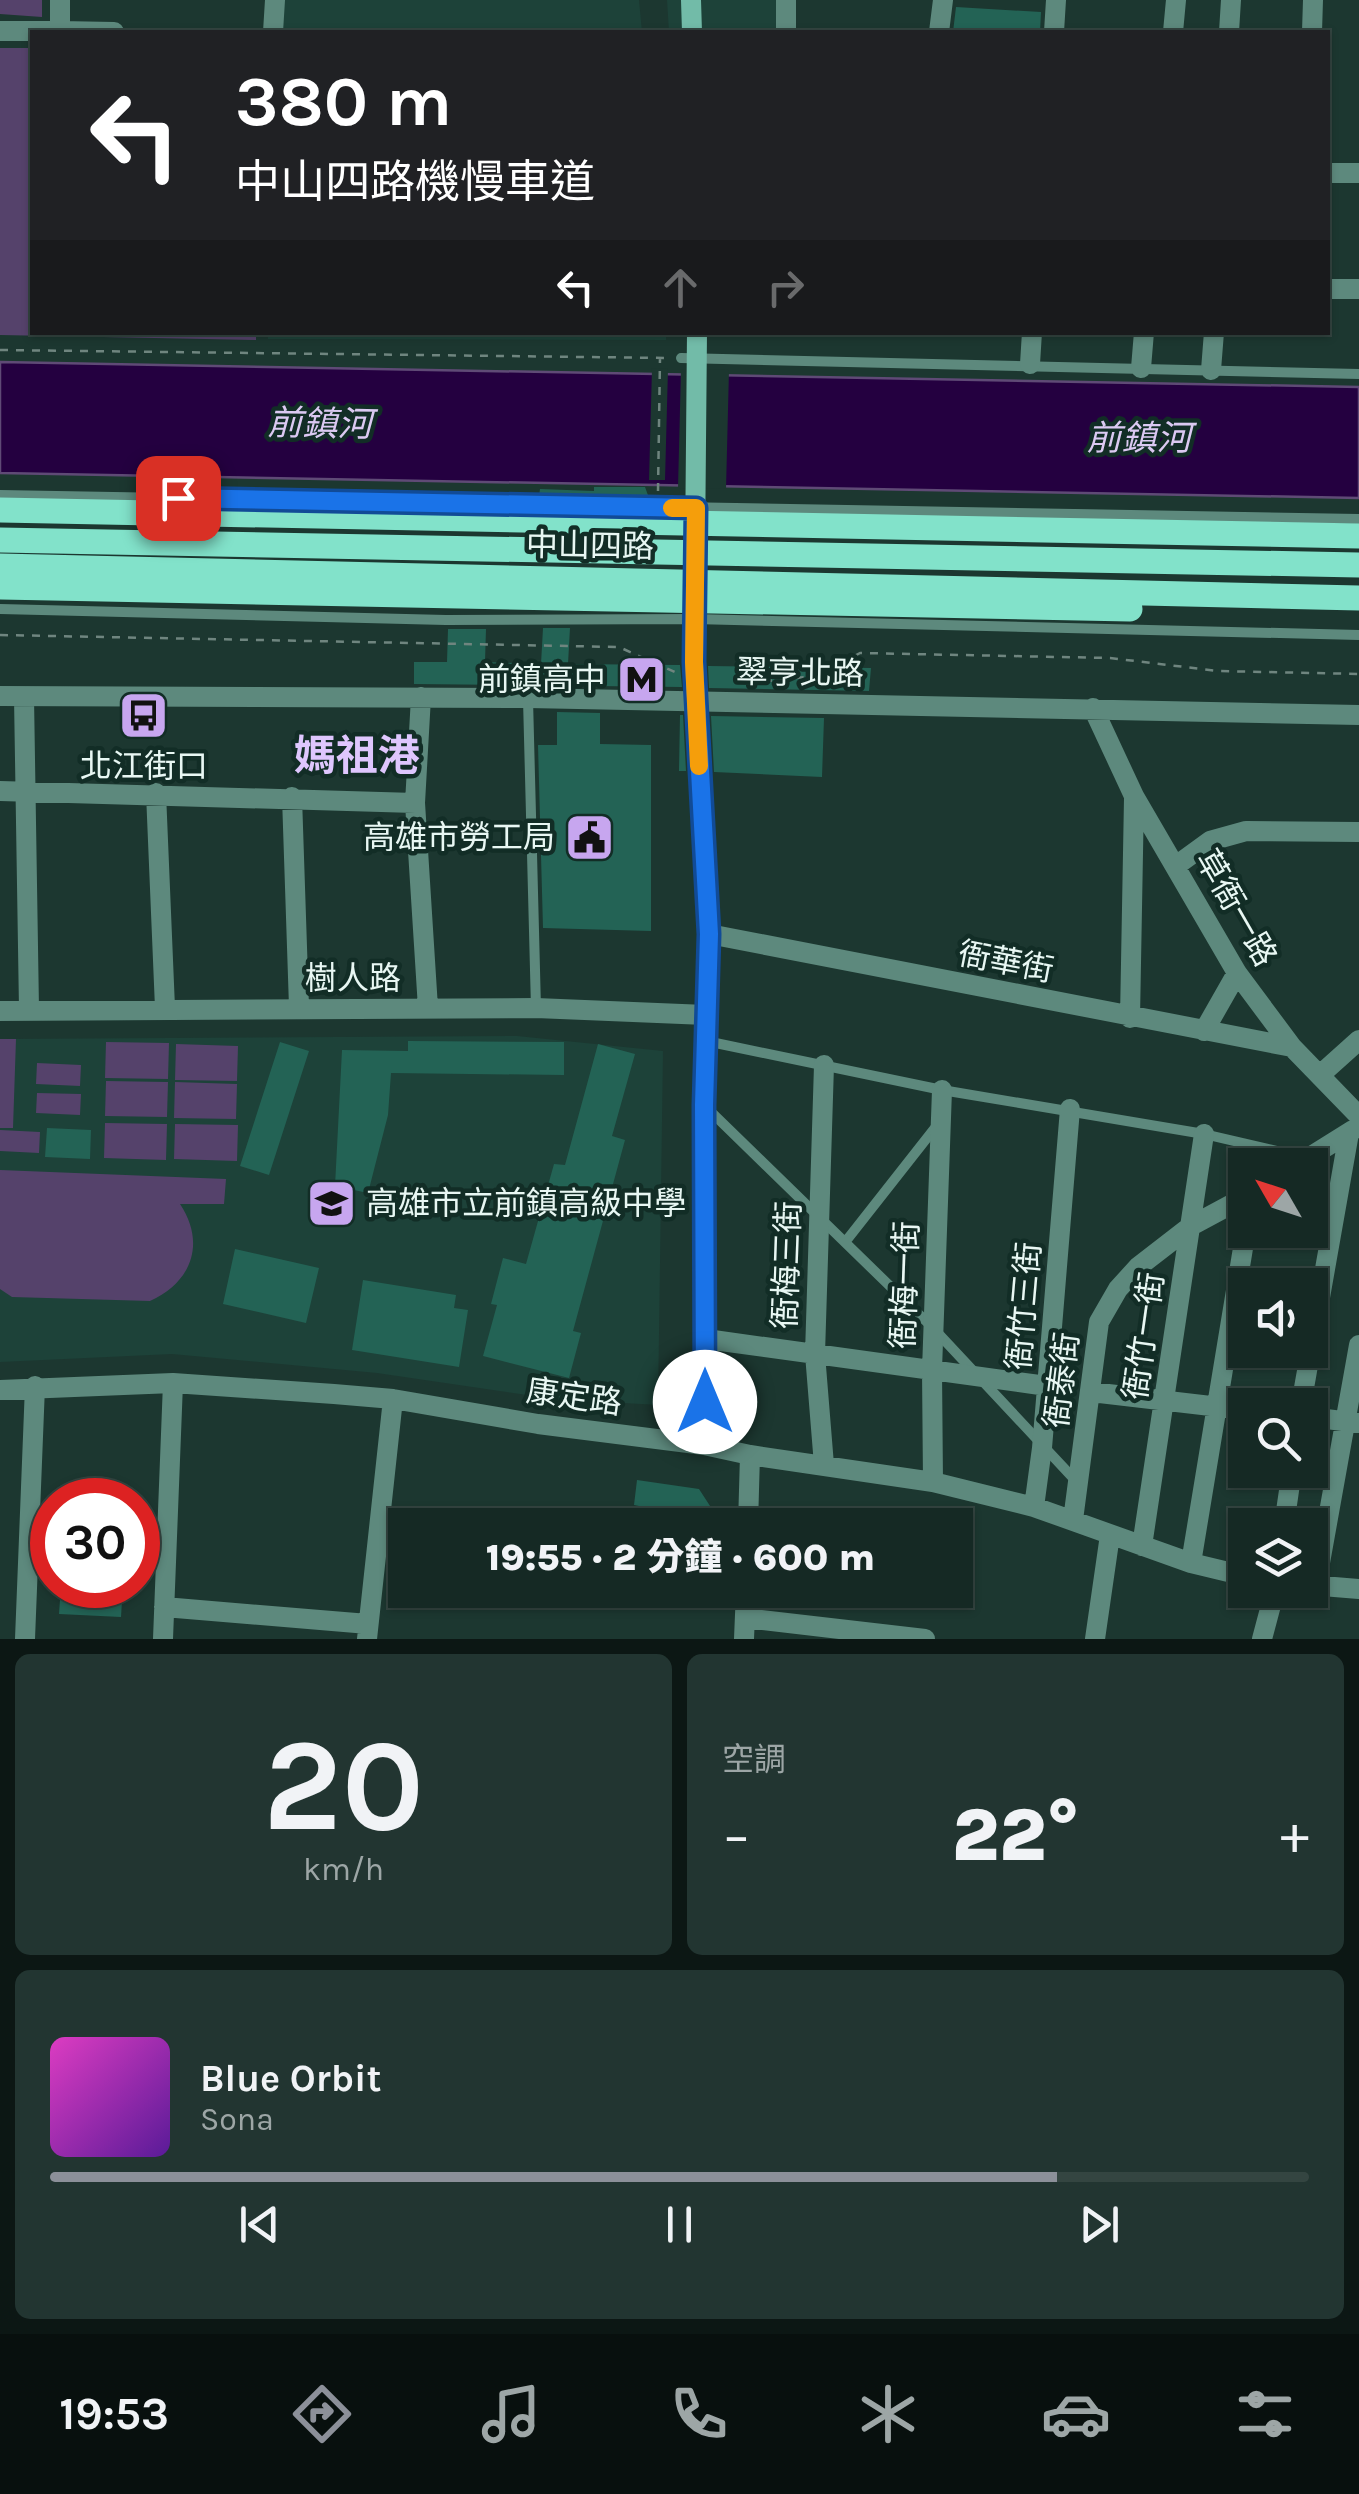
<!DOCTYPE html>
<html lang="zh-TW">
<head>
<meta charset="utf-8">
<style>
  body { margin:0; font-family:Karla,"Noto Sans TC",sans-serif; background:#223531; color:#f1f3f6; height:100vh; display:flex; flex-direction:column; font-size:38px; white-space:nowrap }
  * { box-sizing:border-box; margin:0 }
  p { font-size:32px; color:#9da6a6 }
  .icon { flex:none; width:55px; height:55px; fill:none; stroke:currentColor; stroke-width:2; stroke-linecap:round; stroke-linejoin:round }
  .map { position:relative; height:1639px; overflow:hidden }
  .drawer { display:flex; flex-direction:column; gap:15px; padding:15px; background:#0c1714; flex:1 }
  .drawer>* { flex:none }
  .guide { position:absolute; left:30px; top:30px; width:1300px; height:305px; border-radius:0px; box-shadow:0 2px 8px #0004,0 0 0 2px #344541; background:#202124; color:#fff; overflow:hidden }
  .needle { width:65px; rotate:309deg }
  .buttons { position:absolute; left:1228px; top:1148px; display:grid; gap:20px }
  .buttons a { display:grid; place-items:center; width:100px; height:100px; border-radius:0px; background:#152924; box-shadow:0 2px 8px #0004,0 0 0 2px #344541; font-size:50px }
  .speed { position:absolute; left:30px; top:1478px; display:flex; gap:20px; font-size:50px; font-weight:700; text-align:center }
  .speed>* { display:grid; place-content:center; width:130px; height:130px; border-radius:50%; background:#152924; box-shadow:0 2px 8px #0004,0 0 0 2px #344541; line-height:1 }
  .speed .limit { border:15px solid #d22; background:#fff; color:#111 }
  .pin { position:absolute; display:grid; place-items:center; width:85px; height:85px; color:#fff; margin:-42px; border-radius:20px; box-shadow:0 5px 15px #0006 }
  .me { position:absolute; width:110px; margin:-55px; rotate:0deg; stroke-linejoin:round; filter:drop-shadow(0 0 8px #0008) }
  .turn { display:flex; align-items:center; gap:35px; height:210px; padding:0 40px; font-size:45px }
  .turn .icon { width:130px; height:130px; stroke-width:2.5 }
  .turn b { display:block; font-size:70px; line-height:85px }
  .lanes { display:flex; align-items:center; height:95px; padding:0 40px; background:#0003; justify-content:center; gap:50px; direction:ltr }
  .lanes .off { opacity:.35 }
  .big { font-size:75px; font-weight:800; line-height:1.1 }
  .drawer .widget { flex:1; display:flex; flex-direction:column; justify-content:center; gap:15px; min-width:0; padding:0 35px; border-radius:15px; background:#223531 }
  .drawer .dial { align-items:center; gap:0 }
  .dial b { font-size:130px; line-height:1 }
  .song { display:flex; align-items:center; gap:30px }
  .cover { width:120px; height:120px; border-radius:15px; background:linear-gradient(135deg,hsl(310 70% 55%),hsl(270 70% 35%)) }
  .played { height:10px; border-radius:5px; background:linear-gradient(90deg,#8c9099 80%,#344541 80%) }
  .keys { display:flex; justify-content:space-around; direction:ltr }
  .heat { display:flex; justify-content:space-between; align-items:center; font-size:55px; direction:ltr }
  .drawer .tiles { flex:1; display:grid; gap:15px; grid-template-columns:1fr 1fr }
  .widget:last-child { grid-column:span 2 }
  .trip { position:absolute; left:388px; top:1508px; width:585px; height:100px; border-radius:0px; background:#152924; box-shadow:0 2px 8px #0004,0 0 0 2px #344541; font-weight:800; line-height:100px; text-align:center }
  .menu { display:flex; height:160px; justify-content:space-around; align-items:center; background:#08100e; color:#9da6a6 }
  .menu .icon { width:70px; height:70px }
  .menu .on { color:#8c9099 }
  .menu b { font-size:45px; color:#f1f3f6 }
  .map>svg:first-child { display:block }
</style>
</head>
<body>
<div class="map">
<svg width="1359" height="1639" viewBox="0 0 1359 1639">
  <rect width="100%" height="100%" fill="#1c3730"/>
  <path fill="#1d4239" d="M283,0H639L642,32H281Z
    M667,0H777L778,32H669Z
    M268,333L666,332V340L268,339Z
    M517,1036L663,1051L658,1405L555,1399L377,1373L172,1354L0,1362V1039Z"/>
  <path fill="#55426b" d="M0,0H42V17L0,14Z
    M0,48H32V332H256V340L0,335Z
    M0,1039H16L13,1128H0Z
    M106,1042L169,1043L168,1079L105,1078Z
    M176,1044L238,1046L237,1081L175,1080Z
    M37,1063L81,1065L80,1086L36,1084Z
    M106,1081L168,1082L167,1117L105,1116Z
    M175,1082L237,1084L236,1119L174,1118Z
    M37,1093L81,1094L80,1115L36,1113Z
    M105,1123L167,1124L166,1160L104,1158Z
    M175,1124L238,1125L237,1161L174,1159Z
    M0,1130L40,1132L39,1153L0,1151Z
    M0,1170L226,1179L224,1204H180C206,1243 192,1282 150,1301L12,1297L0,1289Z"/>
  <path fill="#240040" stroke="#5f4a76" stroke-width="2.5" d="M0,362L1359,387V498L0,473Z"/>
  <path fill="#1c3730" d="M652,368L668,369L665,480H649Z
    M681,369L729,370L726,489L678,488Z"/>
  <path fill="#236355" d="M956,7L1041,12L1040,32H953Z
    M594,487H645L649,498L539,496L540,489L594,491Z
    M543,628H570L568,664L680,665L682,687L414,684V662H447L448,629H486L485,662L541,664Z
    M708,666L871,668L869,691L709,688Z
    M557,712L600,713V744L651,745V931L543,928L538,745H557Z
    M680,715H683L686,771H679Z
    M711,716L824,718L822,777L714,772Z
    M408,1041L564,1042V1075L391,1073L388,1115L368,1193L335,1186L342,1050L408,1051Z
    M280,1042L309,1051L269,1175L240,1166Z
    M598,1044L635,1054L612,1136L625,1140L573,1331L581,1333L569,1378L483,1356L497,1305L491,1304L503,1258L526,1264L554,1164L565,1165Z
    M47,1128L91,1130L90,1159L45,1157Z
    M235,1249L319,1268L306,1323L223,1304Z
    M363,1280L456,1295L454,1308L468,1310L459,1367L352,1350Z
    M637,1480L699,1489L712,1509V1525H684V1520L673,1513L634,1505Z
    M61,1585H123L121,1617L59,1614Z"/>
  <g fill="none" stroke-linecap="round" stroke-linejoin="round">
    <path stroke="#6f857f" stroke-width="2.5" stroke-dasharray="8 8" stroke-linecap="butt" d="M0,350L670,358
      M658,491L660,358
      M0,635L619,647L677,673
      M748,683L816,676L860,653L1110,658L1218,671L1359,674"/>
    <path stroke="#5d897d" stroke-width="10" d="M681,358L1359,374
      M0,495L1359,519
      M0,609L446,620L694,619L1359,635
      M528,699L536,1008
      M706,1041L942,1090L1204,1134L1307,1158
      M705,1106L934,1329L1076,1481
      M846,1241L938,1124"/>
    <path stroke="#5d897d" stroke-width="20" d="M60,0V31L114,32
      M786,0V32
      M0,31H60
      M273,32L275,0
      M939,32L943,0
      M1054,32L1056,0
      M1173,32L1176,0
      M1229,32L1231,0
      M1312,32L1313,0
      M1328,173H1359
      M1328,289H1359
      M1030,364L1032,332
      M1141,368L1144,332
      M1211,370L1214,332
      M694,662L709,934L705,1105L704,1445
      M0,696L528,698L1359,715
      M24,697L29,1009
      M421,697L415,803L428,1008
      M1093,708L1134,796L1237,973L1292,1047L1359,1116
      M0,791L415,803
      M156,793L165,1008
      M292,797L299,1007
      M1177,865L1210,841L1246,831L1359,832
      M709,934L1292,1047
      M0,1011L536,1008L706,1015
      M1130,1018L1134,798
      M1204,1031L1237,973
      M1320,1075L1359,1040
      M1297,1165L1353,1130
      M706,1339L1047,1386
      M0,1390L173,1383L334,1394L393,1399L538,1424L704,1445L750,1455L933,1482L1034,1507L1191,1563L1245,1576
      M1091,1392L1245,1410
      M1301,1405L1349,1133
      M1310,1417L1359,1423
      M824,1465L815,1354L824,1065
      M933,1482L932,1370L942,1090
      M1034,1507L1042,1448L1070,1109
      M1073,1520L1099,1322L1118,1289L1138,1267L1191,1226L1245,1197
      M748,1525L750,1455
      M1284,1525L1292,1470
      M1142,1546L1204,1134
      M1191,1563L1246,1230
      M1310,1585L1359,1589
      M1316,1585L1359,1345
      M164,1607L368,1624
      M745,1618L925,1639
      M25,1639L35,1386
      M163,1639L173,1383
      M367,1639L393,1399
      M744,1639L746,1590
      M1095,1639L1110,1535
      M1262,1639L1275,1590"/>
    <path stroke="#72bba8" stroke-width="20" d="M691,0L692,32
      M694,662L697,332"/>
    <path stroke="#82e2ca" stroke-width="25" d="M0,510L1359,536
      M0,540L1359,565
      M0,566L1359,598
      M0,587L1130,609"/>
  </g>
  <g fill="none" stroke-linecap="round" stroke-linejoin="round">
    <defs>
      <path id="route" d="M178,498L696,508L694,662L709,934L704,1105L705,1402"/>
    </defs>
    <use href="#route" stroke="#114b97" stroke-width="25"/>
    <use href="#route" stroke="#1a73e8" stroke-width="18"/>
    <path stroke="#f59e0b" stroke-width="18" d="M672,508H696L694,662L699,766"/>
  </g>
  <defs>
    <symbol id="metro-square" viewBox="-11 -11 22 22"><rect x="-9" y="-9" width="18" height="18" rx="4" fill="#c7a6ef" stroke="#122d26"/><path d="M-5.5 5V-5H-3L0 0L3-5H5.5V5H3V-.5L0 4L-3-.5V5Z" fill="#111"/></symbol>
    <symbol id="bus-square" viewBox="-11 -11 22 22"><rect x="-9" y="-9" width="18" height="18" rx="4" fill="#c7a6ef" stroke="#122d26"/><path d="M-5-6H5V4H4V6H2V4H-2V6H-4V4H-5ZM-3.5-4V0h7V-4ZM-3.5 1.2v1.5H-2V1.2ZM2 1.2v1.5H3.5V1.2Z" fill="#111"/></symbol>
    <symbol id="civic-square" viewBox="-11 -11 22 22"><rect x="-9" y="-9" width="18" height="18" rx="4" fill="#c7a6ef" stroke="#122d26"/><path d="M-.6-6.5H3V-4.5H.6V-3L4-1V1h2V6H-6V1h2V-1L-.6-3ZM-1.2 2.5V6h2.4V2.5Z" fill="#111"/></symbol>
    <symbol id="school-square" viewBox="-11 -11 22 22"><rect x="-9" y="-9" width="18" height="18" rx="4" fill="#c7a6ef" stroke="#122d26"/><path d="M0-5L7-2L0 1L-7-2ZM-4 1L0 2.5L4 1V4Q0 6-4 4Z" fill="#111"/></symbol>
  </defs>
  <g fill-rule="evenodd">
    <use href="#metro-square" x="614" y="652" width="55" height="55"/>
    <use href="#bus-square" x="116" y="688" width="55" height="55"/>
    <use href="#civic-square" x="562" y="810" width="55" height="55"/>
    <use href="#school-square" x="304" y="1176" width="55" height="55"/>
  </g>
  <g text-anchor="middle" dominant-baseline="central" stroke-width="9" stroke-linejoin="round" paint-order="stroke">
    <g font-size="32" fill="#e8f7f3" stroke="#122d26">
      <text transform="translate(590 546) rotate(1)">中山四路</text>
      <text transform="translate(800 673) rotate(1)">翠亨北路</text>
      <text transform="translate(1236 908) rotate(60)">草衙一路</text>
      <text transform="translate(1006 962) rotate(11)">衙華街</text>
      <text x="353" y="978">樹人路</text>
      <text transform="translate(787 1265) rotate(-88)">衙梅三街</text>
      <text transform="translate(905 1285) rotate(-88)">衙梅一街</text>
      <text transform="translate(1024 1306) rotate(-85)">衙竹三街</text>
      <text transform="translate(1144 1336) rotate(-82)">衙竹一街</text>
      <text transform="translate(1062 1380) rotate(-83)">衙泰街</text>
      <text transform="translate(574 1397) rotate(8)">康定路</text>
    </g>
    <g font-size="32" fill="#e8f7f3" stroke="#122d26" text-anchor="end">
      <text x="606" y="679">前鎮高中</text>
      <text x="144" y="766" text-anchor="middle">北江街口</text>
      <text x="555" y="837">高雄市勞工局</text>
      <text x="366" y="1203" text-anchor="start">高雄市立前鎮高級中學</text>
    </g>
    <g font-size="35" font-style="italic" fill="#dbc9f2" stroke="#122d26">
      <text transform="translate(320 424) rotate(1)">前鎮河</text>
      <text x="1139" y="438">前鎮河</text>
    </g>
    <g font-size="42" font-weight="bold" fill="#dec6fd" stroke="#122d26">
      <text x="357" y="756">媽祖港</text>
    </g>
  </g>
</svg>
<div class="buttons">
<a><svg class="needle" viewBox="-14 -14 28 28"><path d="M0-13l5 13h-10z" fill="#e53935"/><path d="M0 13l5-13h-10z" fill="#9da6a6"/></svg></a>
<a><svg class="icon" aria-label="sound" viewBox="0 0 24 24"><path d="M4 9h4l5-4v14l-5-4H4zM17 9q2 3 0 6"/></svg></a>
<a><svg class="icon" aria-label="search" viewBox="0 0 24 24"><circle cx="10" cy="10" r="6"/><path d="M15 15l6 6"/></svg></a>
<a><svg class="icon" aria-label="layers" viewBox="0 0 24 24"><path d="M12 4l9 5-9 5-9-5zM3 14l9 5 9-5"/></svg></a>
</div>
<div class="speed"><div class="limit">30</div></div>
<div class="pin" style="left:178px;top:498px;background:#d93025"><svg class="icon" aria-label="arrive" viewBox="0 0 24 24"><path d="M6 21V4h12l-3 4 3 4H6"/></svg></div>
<svg class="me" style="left:705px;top:1402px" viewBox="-20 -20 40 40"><circle r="19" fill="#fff"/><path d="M0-13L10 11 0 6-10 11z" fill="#1a73e8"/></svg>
<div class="trip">19:55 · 2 分鐘 · 600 m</div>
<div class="guide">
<div class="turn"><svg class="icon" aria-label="left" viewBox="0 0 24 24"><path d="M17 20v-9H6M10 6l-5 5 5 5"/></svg><div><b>380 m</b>中山四路機慢車道</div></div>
<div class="lanes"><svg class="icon" aria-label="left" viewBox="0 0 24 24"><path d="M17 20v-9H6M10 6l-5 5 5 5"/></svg><svg class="icon off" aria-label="ahead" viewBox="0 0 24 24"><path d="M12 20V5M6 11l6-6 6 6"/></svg><svg class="icon off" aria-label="right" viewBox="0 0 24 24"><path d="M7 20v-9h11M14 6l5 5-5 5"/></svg></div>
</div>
</div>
<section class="drawer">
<div class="tiles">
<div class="widget dial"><b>20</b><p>km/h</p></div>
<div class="widget"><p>空調</p>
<div class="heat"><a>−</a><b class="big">22°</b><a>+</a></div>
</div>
<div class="widget">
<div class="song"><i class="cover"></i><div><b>Blue Orbit</b><p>Sona</p></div></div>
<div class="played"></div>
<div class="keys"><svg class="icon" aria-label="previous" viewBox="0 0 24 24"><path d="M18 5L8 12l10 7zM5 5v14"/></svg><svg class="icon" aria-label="pause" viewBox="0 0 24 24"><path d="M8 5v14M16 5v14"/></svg><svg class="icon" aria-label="next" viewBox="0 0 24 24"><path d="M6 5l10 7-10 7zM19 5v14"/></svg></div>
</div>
</div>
</section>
<nav class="menu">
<b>19:53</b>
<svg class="icon on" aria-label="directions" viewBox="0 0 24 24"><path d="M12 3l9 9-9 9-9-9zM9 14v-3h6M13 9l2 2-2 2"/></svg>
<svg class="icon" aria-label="music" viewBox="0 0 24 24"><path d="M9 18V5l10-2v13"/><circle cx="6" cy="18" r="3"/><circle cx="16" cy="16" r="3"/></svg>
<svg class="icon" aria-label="phone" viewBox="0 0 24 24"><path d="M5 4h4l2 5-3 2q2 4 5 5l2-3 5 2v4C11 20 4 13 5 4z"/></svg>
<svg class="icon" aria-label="climate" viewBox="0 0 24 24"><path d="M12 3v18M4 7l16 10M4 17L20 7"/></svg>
<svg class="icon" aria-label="car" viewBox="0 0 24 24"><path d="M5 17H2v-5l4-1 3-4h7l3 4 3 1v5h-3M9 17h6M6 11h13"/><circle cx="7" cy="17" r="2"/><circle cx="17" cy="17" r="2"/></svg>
<svg class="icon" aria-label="filters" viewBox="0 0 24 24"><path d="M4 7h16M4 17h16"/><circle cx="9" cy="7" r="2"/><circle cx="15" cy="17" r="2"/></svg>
</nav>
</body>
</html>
